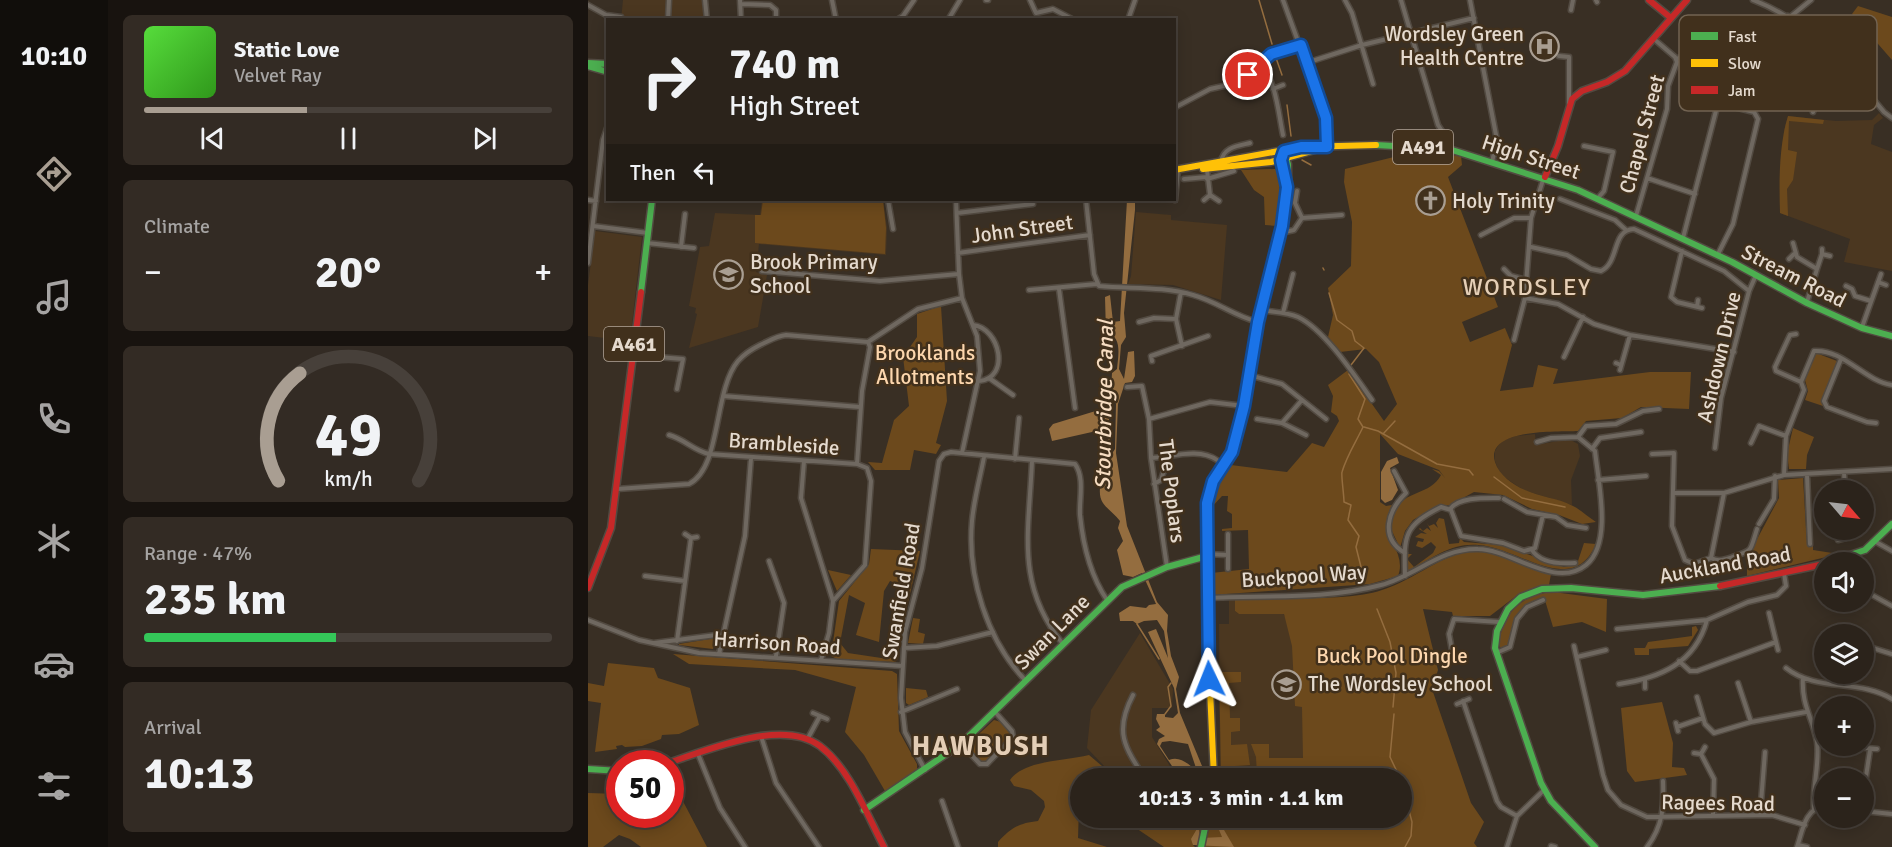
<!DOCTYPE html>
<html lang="en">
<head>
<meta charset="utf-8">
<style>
  body { margin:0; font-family:Signika,sans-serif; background:#332b24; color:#f1f3f6; height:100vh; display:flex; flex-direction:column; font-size:22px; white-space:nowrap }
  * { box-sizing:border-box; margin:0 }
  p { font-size:20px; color:#a6a4a3 }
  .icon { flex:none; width:33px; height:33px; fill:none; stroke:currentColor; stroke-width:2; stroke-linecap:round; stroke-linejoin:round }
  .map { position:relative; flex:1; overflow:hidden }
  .drawer { display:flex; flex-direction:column; gap:15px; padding:15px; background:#18130f; width:480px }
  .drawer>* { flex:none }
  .guide { position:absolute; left:18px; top:18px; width:570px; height:183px; border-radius:0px; box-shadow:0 3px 15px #0003,0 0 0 2px #47403a; background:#2b231b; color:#f1f3f6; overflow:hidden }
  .needle { width:39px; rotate:118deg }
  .fabs { position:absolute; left:1226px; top:480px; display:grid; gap:12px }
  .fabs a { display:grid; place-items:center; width:60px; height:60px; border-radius:50%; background:#2b231b; box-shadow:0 3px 15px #0003,0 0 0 2px #47403a; font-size:30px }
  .speed { position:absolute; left:18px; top:750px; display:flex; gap:12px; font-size:30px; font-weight:700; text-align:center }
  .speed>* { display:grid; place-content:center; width:78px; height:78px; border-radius:50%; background:#2b231b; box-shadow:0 3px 15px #0003,0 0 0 2px #47403a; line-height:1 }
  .speed .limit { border:9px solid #d22; background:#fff; color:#111 }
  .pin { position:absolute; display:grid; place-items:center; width:51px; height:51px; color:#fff; margin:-26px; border:3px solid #fff; border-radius:50%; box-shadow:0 2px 6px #0007 }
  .me { position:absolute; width:66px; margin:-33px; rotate:358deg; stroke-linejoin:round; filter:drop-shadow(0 0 4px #0008) }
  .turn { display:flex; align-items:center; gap:21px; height:126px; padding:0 24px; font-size:27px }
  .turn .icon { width:78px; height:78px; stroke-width:2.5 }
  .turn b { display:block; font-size:42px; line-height:51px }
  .then { display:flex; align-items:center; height:57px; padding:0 24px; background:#0003; gap:12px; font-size:22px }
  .big { font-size:45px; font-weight:800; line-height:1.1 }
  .drawer .tile { flex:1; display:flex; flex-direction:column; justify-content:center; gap:9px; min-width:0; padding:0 21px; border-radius:9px; background:#332b24 }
  .drawer .dial { align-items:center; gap:0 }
  .dial svg { height:156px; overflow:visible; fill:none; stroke:#47403a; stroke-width:7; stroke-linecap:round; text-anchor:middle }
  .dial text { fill:#f1f3f6; stroke:none }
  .song { display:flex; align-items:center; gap:18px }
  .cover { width:72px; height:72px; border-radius:9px; background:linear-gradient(135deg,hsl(110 70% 55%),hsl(110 70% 35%)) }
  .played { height:6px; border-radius:3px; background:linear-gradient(90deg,#a99e92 40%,#47403a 40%) }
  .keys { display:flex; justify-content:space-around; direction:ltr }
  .heat { display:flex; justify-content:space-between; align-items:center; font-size:33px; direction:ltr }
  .charge { height:9px; border-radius:4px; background:linear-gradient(90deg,#34c759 47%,#47403a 0) }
  .trip { position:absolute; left:482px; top:768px; width:342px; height:60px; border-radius:30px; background:#2b231b; box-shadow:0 3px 15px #0003,0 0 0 2px #47403a; font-weight:800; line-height:60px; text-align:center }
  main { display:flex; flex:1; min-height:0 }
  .tab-bar { display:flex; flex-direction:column; width:108px; justify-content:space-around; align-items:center; background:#110e0b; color:#a6a4a3 }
  .tab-bar .icon { width:42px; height:42px }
  .tab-bar .current { color:#a99e92 }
  .tab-bar b { font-size:27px; color:#f1f3f6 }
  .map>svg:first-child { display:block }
</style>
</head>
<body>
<main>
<nav class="tab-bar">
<b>10:10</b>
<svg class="icon current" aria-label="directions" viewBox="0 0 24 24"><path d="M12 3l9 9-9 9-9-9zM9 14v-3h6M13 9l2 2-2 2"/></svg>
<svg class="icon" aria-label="music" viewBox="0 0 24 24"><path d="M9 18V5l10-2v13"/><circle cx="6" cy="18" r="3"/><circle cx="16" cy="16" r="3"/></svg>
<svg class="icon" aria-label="phone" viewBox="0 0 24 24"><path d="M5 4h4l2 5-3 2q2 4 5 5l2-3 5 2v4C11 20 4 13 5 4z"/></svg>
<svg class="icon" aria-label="climate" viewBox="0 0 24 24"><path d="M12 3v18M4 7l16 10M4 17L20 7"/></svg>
<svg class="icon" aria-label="car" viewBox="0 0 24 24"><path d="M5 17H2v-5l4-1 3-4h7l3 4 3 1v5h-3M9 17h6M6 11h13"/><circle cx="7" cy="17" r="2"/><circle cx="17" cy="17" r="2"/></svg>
<svg class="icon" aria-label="filters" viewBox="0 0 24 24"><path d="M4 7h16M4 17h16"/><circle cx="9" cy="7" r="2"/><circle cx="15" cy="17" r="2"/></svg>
</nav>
<section class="drawer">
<div class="tile">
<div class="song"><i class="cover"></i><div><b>Static Love</b><p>Velvet Ray</p></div></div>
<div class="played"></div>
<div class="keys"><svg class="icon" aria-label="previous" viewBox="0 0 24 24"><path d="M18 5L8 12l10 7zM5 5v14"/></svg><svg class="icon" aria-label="pause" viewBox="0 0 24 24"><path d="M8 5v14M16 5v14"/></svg><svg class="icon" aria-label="next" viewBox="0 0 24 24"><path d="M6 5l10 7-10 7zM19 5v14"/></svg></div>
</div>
<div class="tile"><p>Climate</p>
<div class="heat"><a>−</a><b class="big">20°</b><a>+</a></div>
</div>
<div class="tile dial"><svg viewBox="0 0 100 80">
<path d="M14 69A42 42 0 1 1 86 69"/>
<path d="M14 69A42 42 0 0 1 25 14" stroke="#a99e92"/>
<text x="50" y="56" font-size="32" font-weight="700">49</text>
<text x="50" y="72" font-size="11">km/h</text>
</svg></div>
<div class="tile"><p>Range · 47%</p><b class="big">235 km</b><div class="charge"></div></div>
<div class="tile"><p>Arrival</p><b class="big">10:13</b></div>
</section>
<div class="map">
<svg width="1304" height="847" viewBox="0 0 1304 847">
  <rect width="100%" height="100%" fill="#392f24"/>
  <path fill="#4b3720" d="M35,0H78L77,19L33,20Z
    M83,0H116L117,19L83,20Z
    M1291,113L1295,118L1286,125L1283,144L1304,152V271L1256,262L1262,239L1192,213L1196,130L1200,116L1248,121L1284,120Z
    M174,200H295L299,228L298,255L171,244L168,272L179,275L170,327L101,348L109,314L107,313L108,308L101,306L112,247L121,246L127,213L172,215Z
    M548,212L583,215V220L639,225L633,300L585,285L540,284L543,276Z
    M7,231L54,237L42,341L0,336V285Z
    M947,434L948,445L981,439L990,444L992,456L983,480L984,505L935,490L912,474L907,461V451L913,441L928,436Z
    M641,599H647V611L651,614L695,613L788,778H632L631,624H641Z
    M552,633L585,689L584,708H564V737L585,771L601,774L602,778H521L516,766L499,748L503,710Z"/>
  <path fill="#6c491c" d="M1270,6L1304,17V60L1264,14Z
    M1200,116L1236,120L1235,124L1201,121L1200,150L1209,152L1205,180L1199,189L1200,216L1192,213C1191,182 1191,145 1200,116Z
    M810,149L873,156L874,165L860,177L910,307L874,322L882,342L917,328L924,345L912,391L945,387L950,365L970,369L965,384L1062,372H1103L1101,409L1053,407L1034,418L998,421L990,431C970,432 897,428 907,462C911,475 925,485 937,490C952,497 970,498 985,506C993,510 1000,517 1008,522L994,524L971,515L944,509L915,495L886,492L862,505L850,506L825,520L817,531L812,548L803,529C803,487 840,500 853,475L844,469L851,471L857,478L851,470L810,454L792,434V502L798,506L804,505C788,536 820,550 810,576L782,584L624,595L623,573L661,569L660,530L634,531V529L644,528V514L639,511L640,496H634L623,508L628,489L643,465L699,472L724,443L736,447L751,421L749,416L743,412L745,396L740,385L760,370L796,421L809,404L791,362L778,349L752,352L740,337L745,315L740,288L763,266L764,222L756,182L757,169L810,156Z
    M687,169L692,173L690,226L677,225L676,197L666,190L653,170Z
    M175,200H295L298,228L297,254L167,243V215H173Z
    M353,306L359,401L348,443L353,445L348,454L326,450L322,470H287L280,462L294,463L306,420L321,406L315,357L329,337V314Z
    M1228,353L1249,361L1234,401L1235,406L1217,400L1220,391L1217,380Z
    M1205,428L1226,437L1219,455L1218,469H1201L1199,454Z
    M1215,478L1219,545L1225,546V550L1251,554L1159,576V558L1191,498L1190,480Z
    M851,518L856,519L861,544L871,543L872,538L876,542L913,545L976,567L989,564L996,543L1008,544C984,599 931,547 890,545C863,543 845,558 822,570H820L818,569L820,554H824L819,559L826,567L845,553L848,547L843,542L834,548L828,546L830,541L835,542L836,539L827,537L833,533L839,534L831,529L832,528L835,531L839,528L843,531L839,523L841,526L846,524L850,528L848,523Z
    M283,549L332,551L312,636L317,586L302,581L296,591L291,642L268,635L277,603L261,595L252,643L260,653L300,659L306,647H311L310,659L307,662L249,659L243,656L251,601L281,564Z
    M890,550L905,553L963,574L961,585L932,593L902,616H865L864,612L835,609L850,670L844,689L883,803L896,822L886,843L889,847H617L623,818H813V778H641V775L669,774L668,757L663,744H681V758H715L714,707L707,706L704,646L696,614H651L647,611V599C686,597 760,602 794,590C829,579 853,553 890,550Z
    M240,570L263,575L249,591Z
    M965,592L1019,599L1018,632L994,622L965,627L956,597C928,605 924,619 921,645L914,649L911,646C913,614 934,594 965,592Z
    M325,618L332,619L330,632L337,634L335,644L320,643Z
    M1108,626L1110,630L1100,646L1061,649V655H1047L1046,648H1057L1060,642L1104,636V627Z
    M128,638L125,649L91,645V644Z
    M85,654L304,671L309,674L311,731L329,764V771L297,791L276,755L257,732L268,687L207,670L101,664Z
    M20,663L66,668L70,678L102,688L111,725L91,734L74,735L73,739L54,746L37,747L34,745L28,746L29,749L7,752L13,703L0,701V683L16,686Z
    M631,672H653V682L641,683L642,718H652V731L643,732V745L659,744L662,765L633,767Z
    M318,688L338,690L340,697L321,705L318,703Z
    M1074,702L1085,743L1084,767L1096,768L1099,775L1047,782L1039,771L1033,708Z
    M406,720L413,722L423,735L398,762H394L380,747V744Z
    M501,755L514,766L520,778H507L500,774L499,778H492L490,838L519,847H410V842C423,828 431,823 450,821L457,807L456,801L443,790L426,786L422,780C436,760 477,761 501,755Z
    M88,788L119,847H53L42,839L31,835L15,847H0V793L31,794L32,814H82L83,789Z
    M533,818H615L613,838L610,828L605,845L607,847H576Z"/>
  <path fill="#946d3f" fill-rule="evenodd" d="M539,200H547V210L536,313L538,337L533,345L531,369L536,379L540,352L546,351L547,376L544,382L537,383L530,404L528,453L539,526L569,602L580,615L579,631L583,656L591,677L588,689L592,713L619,778H607L604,772L584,766L569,744L571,739L577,736L568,730L572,727L568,719L569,714H577V717L585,718L590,713L586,688L560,632L568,629L580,658L576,631L569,620L556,621L549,624L545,621H532L531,613L542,606L558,608L561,605L568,604L554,573L545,577L535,575L529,550L535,541L530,528L532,521C520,506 508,505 513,482C525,472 521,465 521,453L523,455L527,449L528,404L523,390L524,373L529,369C530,356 535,336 518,333L517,297L522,295L525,322L532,321ZM582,741L600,744L609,771C601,765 592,755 581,760L572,746L574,742Z
    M524,406L520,424L504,432L464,441L461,429L465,424Z
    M809,457L811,463L802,468L810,490L804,500L797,503L793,499V472L799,461Z
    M626,818H629L646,847L605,845L603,839L610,827L613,838L634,837Z"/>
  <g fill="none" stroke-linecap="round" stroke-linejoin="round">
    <path stroke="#946d3f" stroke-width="1.5" d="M671,0L684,44
      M688,58L694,75
      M699,105L703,136
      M714,160L723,165
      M735,268L736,270
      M741,293L749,320L764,331L767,341L776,348L763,365
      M761,374L777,399L770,419L775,427C768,442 759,455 754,472C753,475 756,495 756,502L763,505L760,520L771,536L768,547L774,571
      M523,390L524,406
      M776,427L790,431L849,464L881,470L885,475
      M795,434L807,421
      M521,453V433
      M906,477L934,498L977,507
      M789,609L802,642L808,673L805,707
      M549,624L571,659
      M577,714L583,706L580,687L583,683
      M806,714L802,757L812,778
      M813,780L824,822L823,836L817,847
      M610,818V827"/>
    <defs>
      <path id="street" d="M117,0L119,20
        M152,0L153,20
        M244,0L248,20
        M398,0H400
        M442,0L448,13L465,9L486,20
        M695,0L738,118L739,144
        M757,0L764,13L785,84
        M813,0L850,125L858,137L860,148
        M882,0L909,140L904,162
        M1008,0L1009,2
        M1165,0C1223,22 1257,66 1296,112L1304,118
        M153,4L182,5L188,10V20
        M0,5L18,15L33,17
        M983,10L985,0
        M1202,17L1223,0
        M80,20L81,0
        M309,20L315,16L326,0
        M360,20L372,0
        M540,20L547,0
        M971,56L981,57V103
        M1089,59L1096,55L1116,67L1112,76
        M718,63L774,45L886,18
        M671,64C689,81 690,112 695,135
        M685,89L695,85
        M1219,99L1228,102
        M1152,107L1200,16
        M586,108L622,89L649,83L683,54L713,45
        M1225,112L1237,78L1254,61
        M996,146L1025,152L1016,191L1010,198
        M633,162C635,147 650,146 662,143
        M619,170L622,195
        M1059,178L1107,194
        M596,179L619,177
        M619,179L646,171
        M709,191L707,203L714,218
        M972,199L1027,220L1038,230
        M0,200L8,201
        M300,200L305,229
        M368,200L371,274L374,298L389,336L392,371L374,453
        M498,200L506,274L511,286C543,289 574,286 605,295C630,302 646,316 670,322
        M587,200L590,170
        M616,200L622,195L631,201
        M369,213L445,204
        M1048,216L1079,109L1080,86L1089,62L1087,57L1066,39
        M5,226L60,233
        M692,233L706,230L714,218L754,215
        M893,235L926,218H943
        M1095,238L1130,103L1166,112L1170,119L1145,224L1130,254
        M59,243L106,248
        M1205,243L1209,257L1229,269L1219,302
        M93,247L97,214
        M943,247L979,255L1003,269L1013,271C1032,262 1023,230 1046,229L1136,271L1161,291
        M1234,249V254L1242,256
        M1094,251L1083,297L1089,302L1114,308
        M370,253L502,235
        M1201,259L1206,254
        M0,263L15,140L20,125
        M916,269L923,276L939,280
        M1229,269L1234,254
        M174,271L292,281L371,274
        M1290,282L1298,285
        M1258,286L1264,289L1267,296L1283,301
        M471,289L487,408
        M441,290L509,284
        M593,292L588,319L594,346
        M937,298L970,304L1006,324L1042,335L1146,352
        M1109,307L1110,300
        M673,310C685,312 699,312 710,317C737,330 767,376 784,400
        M695,313L705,274
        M551,322L566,318L588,319
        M385,325C412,328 423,378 391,381
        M1274,327L1293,274
        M1208,334L1202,335L1187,367L1188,371L1213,382
        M926,340L937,298L943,218L955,180
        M45,355L95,359L89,389
        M976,357L995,317
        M1253,359L1236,401L1239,407L1279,422L1288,423
        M564,361L563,356L620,336
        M1028,363L1033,365
        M1032,370L1042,335
        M661,375L694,384L738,419
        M401,378L425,395
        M539,387L554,386L561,419L563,458L579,567
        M135,396L272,407
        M561,419L622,402L656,406
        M669,419L694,423L718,435
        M694,423L714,400
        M81,435C96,439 105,450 121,454L269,464L279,468L283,481L277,565L245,601
        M990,437L998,426L1028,424L1055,411L1071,409
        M1163,443L1171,426L1198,436
        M1127,448L1133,398L1161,291L1168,275
        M1004,449L1012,438L1053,432
        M1064,454L1086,453L1084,526L1097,560L1106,564L1123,558L1136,493
        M396,457C392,478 386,499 384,521C379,576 399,641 438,681
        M563,458C583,457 611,447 629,460
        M427,459L431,418
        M216,461L213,498L245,601L241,633L233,660
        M444,461C441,532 427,585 475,644
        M269,464L274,391L282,347L280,342
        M806,471L818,493C800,510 791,538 817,553
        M1256,472L1257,490
        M1196,475L1198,436L1216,390L1213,382L1226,351C1256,349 1276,381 1304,385
        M1219,475L1222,544
        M1010,480L1058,476
        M566,484L573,480L580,458
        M29,489L101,484C134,467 125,391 150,361C156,354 164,349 172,345C181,341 188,336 198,335L280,342L330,309L374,298
        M1086,493H1136L1196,475L1304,469
        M916,499L939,512L968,517L979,525L998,528
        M862,509C871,497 896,498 911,498
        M1171,524L1186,499L1187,476
        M97,534L103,538L109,537
        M640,534V569
        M1250,540L1258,538V530
        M1288,542L1304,551
        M944,550C952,563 973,564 987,563
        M618,554L640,555
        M1123,558C1131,562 1134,560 1142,558C1165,549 1161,555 1169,529
        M181,561L196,603L188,656
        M1231,565L1236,578
        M57,576L97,581
        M817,576C816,536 815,526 853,507L863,510L873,536L915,543L936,551L947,548L955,515
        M1275,590L1304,606
        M620,598C677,595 737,600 793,585C827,576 853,548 890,549C923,549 967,590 998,565C1025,543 1010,481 1007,451L990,437L963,438L949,442
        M1181,613L1190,650
        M0,620L51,640L111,653L315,666
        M1029,629L1119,620L1160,602L1189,595L1198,586L1196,573
        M89,641L103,538
        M66,643L136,634
        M1275,645L1304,654
        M986,646L1015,775L1020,790L1033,805L1059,817L1184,815L1217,825
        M316,648L349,646L405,632
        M1234,650L1235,636
        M908,653L922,647L929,619L939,607L955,600
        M131,654L157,536L163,458
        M865,656L861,634L866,619L911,622
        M989,657L1018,650
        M861,660L865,656H876
        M1091,661L1102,671H1109L1188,642
        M1198,668C1228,692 1272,679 1304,699
        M1215,678C1213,705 1225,718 1229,742C1232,764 1224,787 1226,809
        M1057,680V688
        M1150,683L1163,722
        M1031,684C1071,678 1107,664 1119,620
        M545,695C526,731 536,747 557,778
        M1109,697L1117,724L1126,733L1163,722L1218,712
        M875,701L909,801L913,807L929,816
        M869,704L881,699
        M313,712L369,689
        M225,713L239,719
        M1088,723L1090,731
        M1089,727L1115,718
        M173,736L188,783L231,847
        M220,738L232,716
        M373,744L392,764H399L425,737L424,731L408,713
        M1259,746L1289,749
        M1106,753L1113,754L1117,747
        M110,754L132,808L157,847
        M1113,754L1126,779L1125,815
        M337,770L317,732L313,698L317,632L334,568L351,461L356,454L363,452L487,464C497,478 491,499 492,515C495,545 502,575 519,600
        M1275,797L1282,750
        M354,801L370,847
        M1275,811L1304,814
        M1172,815L1177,752
        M1210,845L1219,847
        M963,846L967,847
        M919,847L929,816L956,790
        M1059,847C1075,826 1076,807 1075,781
        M1209,847C1214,833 1217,807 1236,807"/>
      <path id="fast" d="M0,63L20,64
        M0,66L20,72
        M788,145L861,149L990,190L1144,262L1219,303L1274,328L1304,336
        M694,157L698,183
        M53,292L64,200
        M619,532V503L648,442L670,324L692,234L700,184V164L695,151
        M1241,562L1277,550L1304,524
        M0,769L32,771
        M276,810L373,744L534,587L579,567L619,556
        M613,847L619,818
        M1007,847L963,801L953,783L907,648L909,631L920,609L933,597L954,589L983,588L1055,595L1132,586"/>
      <path id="slow" d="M615,169L683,162L727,150
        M586,170L713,147L788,145
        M619,532L620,645L626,778"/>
      <path id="jam" d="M1061,0L1083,18
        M957,177L970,146L984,99L994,91L1019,82L1037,71L1099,0
        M1132,586L1236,564
        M0,588L23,528L53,292
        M77,764C118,751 194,717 232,746C262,769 279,815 296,847"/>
    </defs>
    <use href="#street" stroke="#524a41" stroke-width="7"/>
    <use href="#fast" stroke="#524a41" stroke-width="9"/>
    <use href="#slow" stroke="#524a41" stroke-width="9"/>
    <use href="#jam" stroke="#524a41" stroke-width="9"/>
    <use href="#street" stroke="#6f6860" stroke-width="4"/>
    <use href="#fast" stroke="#4caf50" stroke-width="6"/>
    <use href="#slow" stroke="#ffc107" stroke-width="6"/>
    <use href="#jam" stroke="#c62828" stroke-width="6"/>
  </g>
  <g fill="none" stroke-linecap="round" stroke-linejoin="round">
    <defs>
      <path id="route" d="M621,679L619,503L625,481L644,452L656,406L670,322L694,226L699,187L693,160L696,151L713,147H739L738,118L713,45L683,54L660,75"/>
    </defs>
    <use href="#route" stroke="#114b97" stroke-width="15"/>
    <use href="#route" stroke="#1a73e8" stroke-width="10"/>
  </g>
  <defs>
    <symbol id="hospital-ring" viewBox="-11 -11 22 22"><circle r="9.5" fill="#41301c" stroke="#a99e92" stroke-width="1.5"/><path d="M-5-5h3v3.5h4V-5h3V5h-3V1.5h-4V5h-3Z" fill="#a99e92"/></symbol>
    <symbol id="church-ring" viewBox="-11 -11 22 22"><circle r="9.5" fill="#41301c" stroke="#a99e92" stroke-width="1.5"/><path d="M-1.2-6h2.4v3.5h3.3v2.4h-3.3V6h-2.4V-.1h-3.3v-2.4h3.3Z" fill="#a99e92"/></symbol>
    <symbol id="school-ring" viewBox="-11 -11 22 22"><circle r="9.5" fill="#41301c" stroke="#a99e92" stroke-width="1.5"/><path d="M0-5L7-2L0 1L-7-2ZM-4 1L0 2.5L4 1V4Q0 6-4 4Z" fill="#a99e92"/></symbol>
  </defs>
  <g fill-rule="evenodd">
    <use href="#hospital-ring" x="940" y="30" width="33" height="33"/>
    <use href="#church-ring" x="826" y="184" width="33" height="33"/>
    <use href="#school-ring" x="124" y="258" width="33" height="33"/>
    <use href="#school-ring" x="682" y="668" width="33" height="33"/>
  </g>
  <g text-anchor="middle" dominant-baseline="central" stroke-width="5" stroke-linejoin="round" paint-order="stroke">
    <g fill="#41301c" stroke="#b4a799" stroke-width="1.5">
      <rect x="805" y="130" width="60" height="34" rx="4.5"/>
      <rect x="16" y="327" width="60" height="34" rx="4.5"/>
    </g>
    <g font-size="20" font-weight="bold" fill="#e5dace">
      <text x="835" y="147">A491</text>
      <text x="46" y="344">A461</text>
    </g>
    <g font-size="21" fill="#e5dace" stroke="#41301c" text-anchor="start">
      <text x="936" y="34" text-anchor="end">Wordsley Green<tspan x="936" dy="24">Health Centre</tspan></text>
      <text x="864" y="201">Holy Trinity</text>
      <text x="162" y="262">Brook Primary<tspan x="162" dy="24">School</tspan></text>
      <text x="720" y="684">The Wordsley School</text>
    </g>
    <g font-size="21" fill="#e5dace" stroke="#41301c">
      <text transform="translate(1054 134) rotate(-75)">Chapel Street</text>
      <text transform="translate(943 157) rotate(18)">High Street</text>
      <text transform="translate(434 229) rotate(-8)">John Street</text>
      <text transform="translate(1206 276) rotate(27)">Stream Road</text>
      <text transform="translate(1131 357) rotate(-77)">Ashdown Drive</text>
      <text transform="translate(196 444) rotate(4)">Brambleside</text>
      <text transform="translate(584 491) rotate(83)">The Poplars</text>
      <text transform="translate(1137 565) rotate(-10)">Auckland Road</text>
      <text transform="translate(716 576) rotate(-4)">Buckpool Way</text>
      <text transform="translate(313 591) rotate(-80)">Swanfield Road</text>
      <text transform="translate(464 632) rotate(-45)">Swan Lane</text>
      <text transform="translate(189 643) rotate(4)">Harrison Road</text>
      <text transform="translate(1130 803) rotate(1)">Ragees Road</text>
    </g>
    <g font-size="21" fill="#fdd7ae" stroke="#41301c">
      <text x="337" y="353">Brooklands<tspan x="337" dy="24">Allotments</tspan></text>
      <text x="804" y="656">Buck Pool Dingle</text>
    </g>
    <g font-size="22" font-style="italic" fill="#f6dcc1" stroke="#41301c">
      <text transform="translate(516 405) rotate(-89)">Stourbridge Canal</text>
    </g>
    <g font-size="24" letter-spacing="1.5" fill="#e4ceb6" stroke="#41301c">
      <text x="939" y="287">WORDSLEY</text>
    </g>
    <g font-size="27" font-weight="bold" letter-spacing="1.5" fill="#e4ceb6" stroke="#41301c">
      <text x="393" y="746">HAWBUSH</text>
    </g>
  </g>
  <rect x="1091" y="15" width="198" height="96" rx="9" fill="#41301c" stroke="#726351" stroke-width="1.5"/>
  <rect x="1103" y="32" width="27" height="8" fill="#4caf50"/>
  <rect x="1103" y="59" width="27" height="8" fill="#ffc107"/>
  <rect x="1103" y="86" width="27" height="8" fill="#c62828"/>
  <g font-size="16" fill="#e5dace">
    <text x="1140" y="42">Fast</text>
    <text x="1140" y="69">Slow</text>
    <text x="1140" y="96">Jam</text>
  </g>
</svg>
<div class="fabs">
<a><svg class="needle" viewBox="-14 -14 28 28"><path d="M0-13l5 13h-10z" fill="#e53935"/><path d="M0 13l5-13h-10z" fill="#a6a4a3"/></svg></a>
<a><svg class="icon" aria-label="sound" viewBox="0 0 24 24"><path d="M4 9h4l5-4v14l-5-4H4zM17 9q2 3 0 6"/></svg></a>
<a><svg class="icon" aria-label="layers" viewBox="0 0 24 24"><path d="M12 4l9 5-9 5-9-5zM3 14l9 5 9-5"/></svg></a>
<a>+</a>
<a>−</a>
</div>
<div class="speed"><div class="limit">50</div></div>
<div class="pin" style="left:660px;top:75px;background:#d93025"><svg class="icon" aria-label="arrive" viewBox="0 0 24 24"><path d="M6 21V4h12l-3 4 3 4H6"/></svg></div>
<svg class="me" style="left:621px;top:679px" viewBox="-20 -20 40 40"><path d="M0-17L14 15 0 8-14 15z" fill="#1a73e8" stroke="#fff" stroke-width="4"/></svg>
<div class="trip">10:13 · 3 min · 1.1 km</div>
<div class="guide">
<div class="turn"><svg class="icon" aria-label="right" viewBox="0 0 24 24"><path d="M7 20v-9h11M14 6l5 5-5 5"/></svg><div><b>740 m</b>High Street</div></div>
<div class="then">Then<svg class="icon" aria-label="left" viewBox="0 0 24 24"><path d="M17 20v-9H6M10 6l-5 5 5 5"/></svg></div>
</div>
</div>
</main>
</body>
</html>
